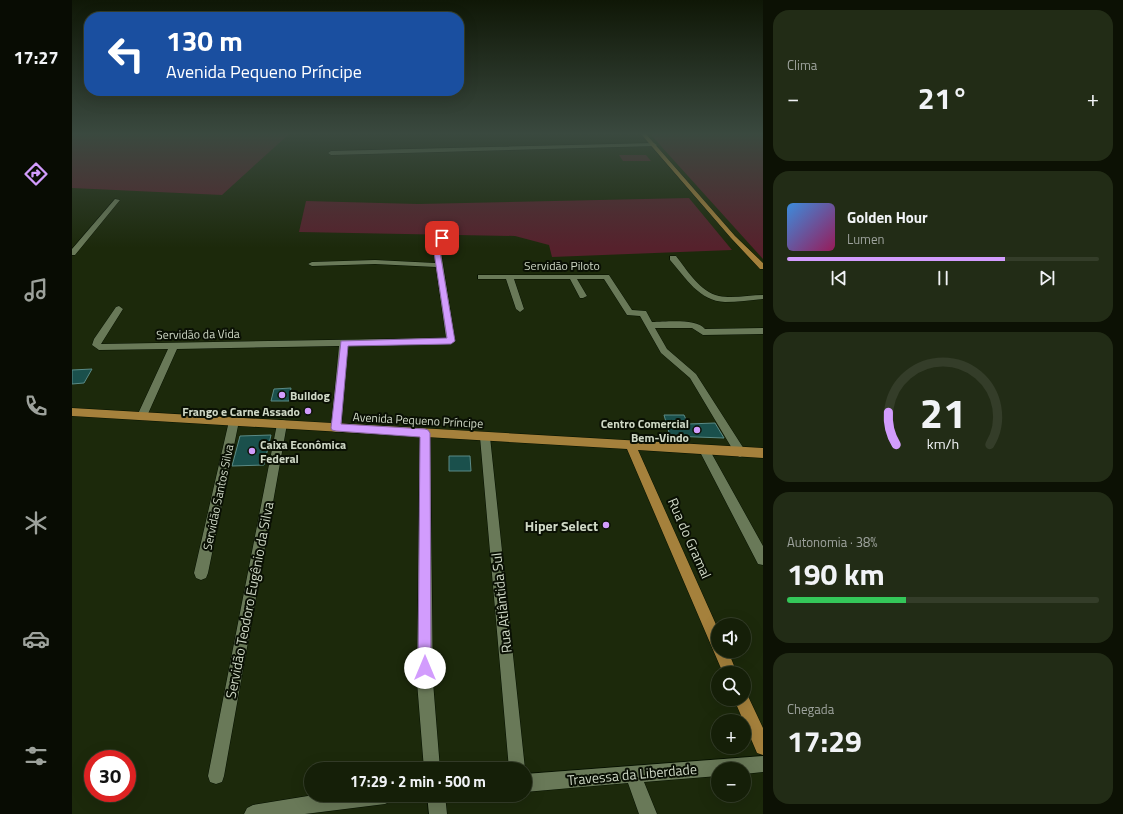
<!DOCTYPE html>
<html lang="pt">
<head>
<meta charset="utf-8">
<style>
  body { margin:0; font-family:"Titillium Web",sans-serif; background:#222c16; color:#f1f3f6; height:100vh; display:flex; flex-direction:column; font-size:15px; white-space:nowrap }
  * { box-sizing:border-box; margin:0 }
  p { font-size:13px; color:#9da29c }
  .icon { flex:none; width:22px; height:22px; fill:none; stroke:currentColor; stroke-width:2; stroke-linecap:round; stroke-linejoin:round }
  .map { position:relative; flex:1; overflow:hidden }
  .details { display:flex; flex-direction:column; gap:10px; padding:10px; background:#0c1104; width:360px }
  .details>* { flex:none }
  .top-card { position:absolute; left:12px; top:12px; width:380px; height:84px; border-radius:16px; box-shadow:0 4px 16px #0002,0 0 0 1px #343d29; background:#1a4fa0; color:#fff; overflow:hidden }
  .fabs { position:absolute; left:639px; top:618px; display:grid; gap:8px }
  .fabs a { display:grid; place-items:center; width:40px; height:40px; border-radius:50%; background:#151f08; box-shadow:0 4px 16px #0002,0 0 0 1px #343d29; font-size:20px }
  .speed { position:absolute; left:12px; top:750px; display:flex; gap:8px; font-size:20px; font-weight:700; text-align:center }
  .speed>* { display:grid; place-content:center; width:52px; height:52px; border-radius:50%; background:#151f08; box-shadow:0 4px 16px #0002,0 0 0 1px #343d29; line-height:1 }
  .speed .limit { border:6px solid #d22; background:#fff; color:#111 }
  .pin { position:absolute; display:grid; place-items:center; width:34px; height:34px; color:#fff; margin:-17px; border-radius:8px; box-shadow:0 2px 6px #0006 }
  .me { position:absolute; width:44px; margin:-22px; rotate:0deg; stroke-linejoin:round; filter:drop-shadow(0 0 3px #0008) }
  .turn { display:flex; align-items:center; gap:14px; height:84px; padding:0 16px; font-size:18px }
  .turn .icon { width:52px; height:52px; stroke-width:2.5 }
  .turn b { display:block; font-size:28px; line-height:34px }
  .big { font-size:30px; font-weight:700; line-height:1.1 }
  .details .card { flex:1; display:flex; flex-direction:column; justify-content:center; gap:6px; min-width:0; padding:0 14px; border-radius:16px; background:#222c16 }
  .details .dial { align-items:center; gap:0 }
  .dial svg { height:104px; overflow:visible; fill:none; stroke:#343d29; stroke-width:7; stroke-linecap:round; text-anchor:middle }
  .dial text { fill:#f1f3f6; stroke:none }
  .song { display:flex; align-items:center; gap:12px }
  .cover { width:48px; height:48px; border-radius:6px; background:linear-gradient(135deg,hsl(210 70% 55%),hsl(330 70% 35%)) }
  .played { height:4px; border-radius:2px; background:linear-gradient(90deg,#d29cfd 70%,#343d29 70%) }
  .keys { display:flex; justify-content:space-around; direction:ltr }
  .heat { display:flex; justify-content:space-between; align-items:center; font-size:22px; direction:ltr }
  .charge { height:6px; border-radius:3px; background:linear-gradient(90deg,#34c759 38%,#343d29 0) }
  .trip { position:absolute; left:232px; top:762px; width:228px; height:40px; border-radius:20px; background:#151f08; box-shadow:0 4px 16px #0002,0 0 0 1px #343d29; font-weight:700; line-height:40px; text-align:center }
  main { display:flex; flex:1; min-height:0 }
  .dock { display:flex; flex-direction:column; width:72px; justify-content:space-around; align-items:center; background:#080c03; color:#9da29c }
  .dock .icon { width:28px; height:28px }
  .dock .on { color:#d29cfd }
  .dock b { font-size:18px; color:#f1f3f6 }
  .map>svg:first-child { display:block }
</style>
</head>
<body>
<main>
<nav class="dock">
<b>17:27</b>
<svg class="icon on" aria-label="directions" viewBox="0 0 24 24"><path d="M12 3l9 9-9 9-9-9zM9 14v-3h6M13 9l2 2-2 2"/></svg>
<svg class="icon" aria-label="music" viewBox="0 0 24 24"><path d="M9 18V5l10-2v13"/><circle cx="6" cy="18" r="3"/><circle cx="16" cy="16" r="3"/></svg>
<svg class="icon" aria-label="phone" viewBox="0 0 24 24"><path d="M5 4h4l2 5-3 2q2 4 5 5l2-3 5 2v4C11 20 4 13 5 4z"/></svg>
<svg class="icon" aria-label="climate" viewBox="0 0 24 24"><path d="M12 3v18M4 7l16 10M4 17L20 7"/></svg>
<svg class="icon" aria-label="car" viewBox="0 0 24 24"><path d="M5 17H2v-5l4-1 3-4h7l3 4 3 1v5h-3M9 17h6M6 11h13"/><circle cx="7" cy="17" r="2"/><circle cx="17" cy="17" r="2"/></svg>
<svg class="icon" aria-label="filters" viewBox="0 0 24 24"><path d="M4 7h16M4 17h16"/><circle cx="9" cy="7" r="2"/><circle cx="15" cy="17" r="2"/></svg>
</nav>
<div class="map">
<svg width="691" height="814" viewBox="0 0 691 814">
  <rect width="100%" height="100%" fill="#1c290b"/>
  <path fill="#56212c" d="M0,134H217L150,195L0,188Z
    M578,134H691V259Z
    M547,155H574L579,161H551Z
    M617,198L660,250L480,257L477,245L443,236L227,232L234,201L346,204Z"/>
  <path fill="#1a504c" stroke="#5a8a86" d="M20,369L12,383L0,384V370Z
    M219,388L217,401H199L202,389Z
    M592,415H612L616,424L643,423L652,438L598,436Z
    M199,435L192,465L160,466L168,436Z
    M377,456H398L399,471H377Z"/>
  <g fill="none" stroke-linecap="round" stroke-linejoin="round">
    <defs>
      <path id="minor" d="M582,143L585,145L584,146L259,155L256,153L259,151Z
        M43,199L48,200L3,255H0V249Z
        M370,236L373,238L369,252L383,341L379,344L276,346L269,428L268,431L264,432L260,431L259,428L267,346L105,349L75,416L74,419H66L65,416L96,349L27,350L20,345L22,339L44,307L47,306L51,309L29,344L374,338L364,267L303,264L240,266L236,264L240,262L303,260L363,263C362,254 361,240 370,236Z
        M598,256H604C615,270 628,292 647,296C661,299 677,295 691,295V299C678,300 666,302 653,302C627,301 614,278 598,260Z
        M406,275H537L560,310L574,311L580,322C594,322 624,318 633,329L691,328V334L631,335L620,328H583L595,349L624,374L672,449L673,452L672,455L668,457L664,455L618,378L589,353L568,316L555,315L532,279H505L515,296L511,298H508L498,279H442L452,309L448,312L444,309L434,279H406Z
        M162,417L166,418L167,421L136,573L134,578L129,580L124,578L122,573L157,421L158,418Z
        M210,420L214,421L215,424L152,776L150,782L144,784L138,782L136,776L205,424L206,421Z
        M353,429L357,430L358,433L361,682L368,769H352L345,682L348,433L349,430Z
        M413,433L417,434L418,437L453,769V770L437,769L408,437L409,434Z
        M632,445L636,447L691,546V565L686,564L627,450L628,447Z
        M691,756V772L672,774V769H646V776L572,782L585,814H567L556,783L453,792V774Z
        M242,795H322L319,801L313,804L233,814H172L175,808L181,805Z
        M355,795H373L375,814H357Z"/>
      <path id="major" d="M569,134H574L663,236L691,263V269H688L659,238Z
        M0,408L691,448V458L566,450L646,629V651H656L665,673H651L555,449L0,416Z
        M672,692L675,694L691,728V755L685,753L662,699H672Z"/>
    </defs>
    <use href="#minor" stroke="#061100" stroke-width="1"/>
    <use href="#major" stroke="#061100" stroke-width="1"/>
    <use href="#minor" fill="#697958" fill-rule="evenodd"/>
    <use href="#major" fill="#a5813c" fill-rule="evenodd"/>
  </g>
  <linearGradient id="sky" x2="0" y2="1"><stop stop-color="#0f1706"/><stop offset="0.54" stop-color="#3a493f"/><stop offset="1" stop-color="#3a493f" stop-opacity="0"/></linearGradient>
  <rect width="691" height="248" fill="url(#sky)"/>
  <path fill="#d29cfd" stroke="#8865a4" d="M370,236L373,238L368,252L383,341L379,344L276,346L269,424L353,429L356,430L358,433L359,668L357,673L353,675L348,673L346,668L348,437L264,431L260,430L259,428L269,341L375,338L362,252L367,238Z"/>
  <g fill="#d29cfd" stroke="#0a1004" stroke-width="1.5">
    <circle cx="210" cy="395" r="4"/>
    <circle cx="236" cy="411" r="4"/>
    <circle cx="625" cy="430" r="4"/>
    <circle cx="180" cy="451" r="4"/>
    <circle cx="534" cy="525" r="4"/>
  </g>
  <g text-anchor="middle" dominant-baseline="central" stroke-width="4" stroke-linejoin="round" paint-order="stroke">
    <g font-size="12" fill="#cfd8c6" stroke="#0a1004">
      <text x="490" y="265">Servidão Piloto</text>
      <text transform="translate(126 334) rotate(-1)">Servidão da Vida</text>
      <text transform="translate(346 420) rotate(3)">Avenida Pequeno Príncipe</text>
      <text transform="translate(146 497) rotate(-78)">Servidão Santos Silva</text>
    </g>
    <g font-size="12" font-weight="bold" fill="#cfd8c6" stroke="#0a1004" text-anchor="start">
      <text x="218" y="395">Bulldog</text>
      <text x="228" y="411" text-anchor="end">Frango e Carne Assado</text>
      <text x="617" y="423" text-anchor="end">Centro Comercial<tspan x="617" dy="14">Bem-Vindo</tspan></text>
      <text x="188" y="444">Caixa Econômica<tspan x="188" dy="14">Federal</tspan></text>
    </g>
    <g font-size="14" font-weight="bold" fill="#cfd8c6" stroke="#0a1004" text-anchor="end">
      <text x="526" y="525">Hiper Select</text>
    </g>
    <g font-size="14" fill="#cfd8c6" stroke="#0a1004">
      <text transform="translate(618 538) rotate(66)">Rua do Gramal</text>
      <text transform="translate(177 600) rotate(-79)">Servidão Teodoro Eugênio da Silva</text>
      <text transform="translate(429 603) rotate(-96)">Rua Atlântida Sul</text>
      <text transform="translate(560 774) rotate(-5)">Travessa da Liberdade</text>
    </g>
  </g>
</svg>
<div class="fabs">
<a><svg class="icon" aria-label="sound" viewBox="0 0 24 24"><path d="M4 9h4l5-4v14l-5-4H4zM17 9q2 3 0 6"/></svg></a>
<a><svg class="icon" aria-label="search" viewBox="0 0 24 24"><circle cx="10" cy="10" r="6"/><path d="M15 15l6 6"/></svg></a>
<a>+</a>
<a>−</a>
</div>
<div class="speed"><div class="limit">30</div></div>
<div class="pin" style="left:370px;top:238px;background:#d93025"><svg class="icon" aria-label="arrive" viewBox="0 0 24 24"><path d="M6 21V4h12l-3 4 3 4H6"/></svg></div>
<svg class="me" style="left:353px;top:668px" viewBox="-20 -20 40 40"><circle r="19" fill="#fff"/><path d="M0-13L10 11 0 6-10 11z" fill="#d29cfd"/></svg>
<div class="trip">17:29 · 2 min · 500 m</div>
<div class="top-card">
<div class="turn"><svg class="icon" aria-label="left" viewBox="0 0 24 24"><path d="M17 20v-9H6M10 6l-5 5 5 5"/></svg><div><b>130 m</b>Avenida Pequeno Príncipe</div></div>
</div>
</div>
<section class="details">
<div class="card"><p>Clima</p>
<div class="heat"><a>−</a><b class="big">21°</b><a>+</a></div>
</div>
<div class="card">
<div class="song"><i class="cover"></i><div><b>Golden Hour</b><p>Lumen</p></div></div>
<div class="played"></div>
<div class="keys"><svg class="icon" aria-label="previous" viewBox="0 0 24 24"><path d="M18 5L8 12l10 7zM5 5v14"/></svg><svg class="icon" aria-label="pause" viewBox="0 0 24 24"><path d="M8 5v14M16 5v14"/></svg><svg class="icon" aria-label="next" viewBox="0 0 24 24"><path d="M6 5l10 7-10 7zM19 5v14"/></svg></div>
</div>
<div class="card dial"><svg viewBox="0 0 100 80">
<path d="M14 69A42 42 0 1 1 86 69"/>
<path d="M14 69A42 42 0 0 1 8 44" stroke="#d29cfd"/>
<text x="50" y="56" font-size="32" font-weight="700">21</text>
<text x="50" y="72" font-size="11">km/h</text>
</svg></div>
<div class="card"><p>Autonomia · 38%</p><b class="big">190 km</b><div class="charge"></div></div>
<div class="card"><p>Chegada</p><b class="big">17:29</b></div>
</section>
</main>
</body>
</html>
